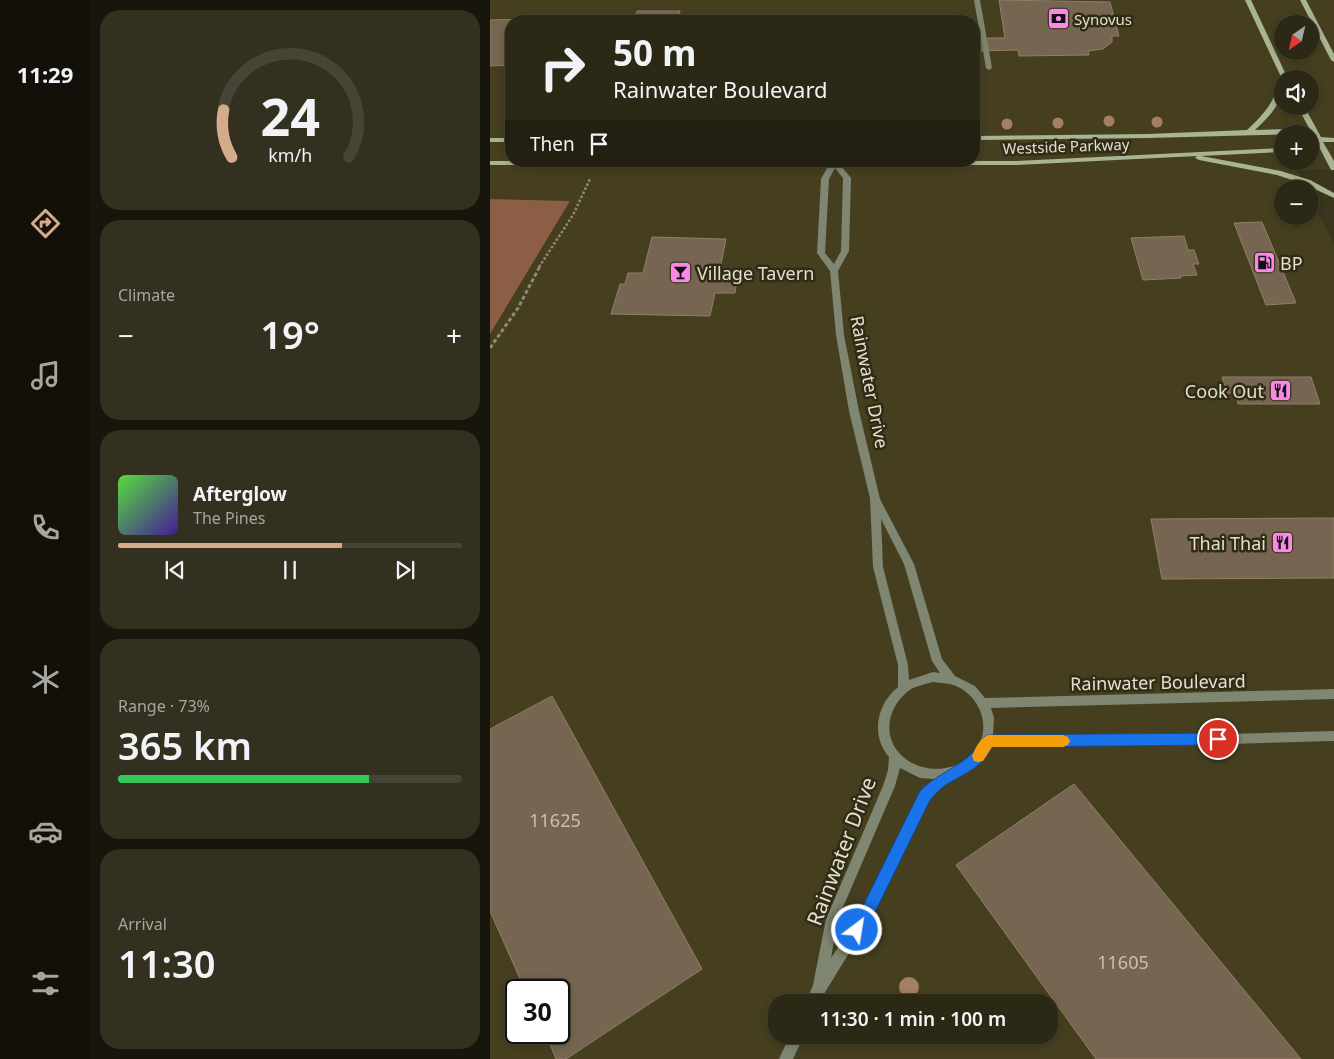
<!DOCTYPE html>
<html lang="en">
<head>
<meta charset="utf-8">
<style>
  body { margin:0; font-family:"Noto Sans",sans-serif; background:#34301f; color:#f1f3f6; height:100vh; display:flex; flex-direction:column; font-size:19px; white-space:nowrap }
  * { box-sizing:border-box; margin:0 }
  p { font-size:16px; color:#a6a6a1 }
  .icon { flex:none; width:28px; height:28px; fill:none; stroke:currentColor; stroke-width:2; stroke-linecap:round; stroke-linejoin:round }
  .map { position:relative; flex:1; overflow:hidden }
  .side { display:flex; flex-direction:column; gap:10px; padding:10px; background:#18160c; width:400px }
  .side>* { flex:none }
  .guide { position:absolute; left:15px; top:15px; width:475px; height:152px; border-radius:20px; box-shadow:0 2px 8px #0003,0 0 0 1px #484435; background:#2c2816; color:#f1f3f6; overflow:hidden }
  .needle { width:32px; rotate:214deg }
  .buttons { position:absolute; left:784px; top:15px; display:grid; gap:10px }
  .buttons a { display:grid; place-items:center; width:45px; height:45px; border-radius:50%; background:#2c2816; box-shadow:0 2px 8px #0003,0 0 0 1px #484435; font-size:25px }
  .speed { position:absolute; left:15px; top:979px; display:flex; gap:10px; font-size:25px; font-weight:700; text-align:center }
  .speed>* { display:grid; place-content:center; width:65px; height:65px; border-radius:50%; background:#2c2816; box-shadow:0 2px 8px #0003,0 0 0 1px #484435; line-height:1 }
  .speed .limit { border:2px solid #111; border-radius:8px; background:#fff; color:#111 }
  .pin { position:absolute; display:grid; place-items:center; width:42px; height:42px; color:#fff; margin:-21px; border:2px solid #fff; border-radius:50%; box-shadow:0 1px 5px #0007 }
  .me { position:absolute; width:55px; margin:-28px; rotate:31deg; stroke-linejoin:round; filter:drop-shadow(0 0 4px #0008) }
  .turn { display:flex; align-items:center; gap:18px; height:105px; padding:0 25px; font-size:22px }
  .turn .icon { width:65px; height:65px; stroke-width:2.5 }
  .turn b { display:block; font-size:35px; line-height:42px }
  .then { display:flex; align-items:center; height:48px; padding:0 25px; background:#0003; gap:10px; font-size:19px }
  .big { font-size:38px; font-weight:600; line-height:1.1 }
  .side .tile { flex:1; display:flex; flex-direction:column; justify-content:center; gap:8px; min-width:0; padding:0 18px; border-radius:20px; background:#34301f }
  .side .dial { align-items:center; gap:0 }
  .dial svg { height:130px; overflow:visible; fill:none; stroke:#484435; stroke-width:7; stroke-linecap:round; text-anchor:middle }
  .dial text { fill:#f1f3f6; stroke:none }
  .song { display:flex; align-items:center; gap:15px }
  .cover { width:60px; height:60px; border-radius:8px; background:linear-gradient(135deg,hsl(110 70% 55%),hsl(260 70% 35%)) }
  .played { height:5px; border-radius:2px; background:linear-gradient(90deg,#d6ab8b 65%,#484435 65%) }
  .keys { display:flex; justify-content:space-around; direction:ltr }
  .heat { display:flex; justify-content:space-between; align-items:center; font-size:28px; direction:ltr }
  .charge { height:8px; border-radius:4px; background:linear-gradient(90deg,#34c759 73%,#484435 0) }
  .trip { position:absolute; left:278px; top:994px; width:290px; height:50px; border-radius:20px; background:#2c2816; box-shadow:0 2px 8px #0003,0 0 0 1px #484435; font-weight:600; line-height:50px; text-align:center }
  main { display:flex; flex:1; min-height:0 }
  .menu { display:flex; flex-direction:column; width:90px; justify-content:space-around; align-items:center; background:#121009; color:#a6a6a1 }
  .menu .icon { width:35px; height:35px }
  .menu .current { color:#d6ab8b }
  .menu b { font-size:22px; color:#f1f3f6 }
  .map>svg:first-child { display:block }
</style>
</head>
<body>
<main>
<nav class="menu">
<b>11:29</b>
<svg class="icon current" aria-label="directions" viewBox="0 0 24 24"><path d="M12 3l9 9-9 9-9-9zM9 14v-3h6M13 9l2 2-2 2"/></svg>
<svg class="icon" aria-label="music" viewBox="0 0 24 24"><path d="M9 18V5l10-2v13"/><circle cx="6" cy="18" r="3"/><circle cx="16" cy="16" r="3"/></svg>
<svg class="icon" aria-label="phone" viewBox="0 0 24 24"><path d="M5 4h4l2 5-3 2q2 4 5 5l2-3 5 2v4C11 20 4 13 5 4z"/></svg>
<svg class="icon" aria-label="climate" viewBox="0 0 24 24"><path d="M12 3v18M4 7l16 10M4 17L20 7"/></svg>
<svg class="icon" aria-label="car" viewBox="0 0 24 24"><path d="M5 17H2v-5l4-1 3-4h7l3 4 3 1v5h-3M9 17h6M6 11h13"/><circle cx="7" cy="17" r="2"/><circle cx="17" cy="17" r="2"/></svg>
<svg class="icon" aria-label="filters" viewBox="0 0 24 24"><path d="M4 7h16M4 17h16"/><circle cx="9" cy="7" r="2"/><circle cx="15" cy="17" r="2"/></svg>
</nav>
<section class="side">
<div class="tile dial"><svg viewBox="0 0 100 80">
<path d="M14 69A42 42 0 1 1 86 69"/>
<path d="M14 69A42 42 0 0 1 9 40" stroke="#d6ab8b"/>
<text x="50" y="56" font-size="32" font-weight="700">24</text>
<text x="50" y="72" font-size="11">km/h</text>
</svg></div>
<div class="tile"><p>Climate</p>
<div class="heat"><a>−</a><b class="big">19°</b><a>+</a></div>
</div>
<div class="tile">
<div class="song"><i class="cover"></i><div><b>Afterglow</b><p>The Pines</p></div></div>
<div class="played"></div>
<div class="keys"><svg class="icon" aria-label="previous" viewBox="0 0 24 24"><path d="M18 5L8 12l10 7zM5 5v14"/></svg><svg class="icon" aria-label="pause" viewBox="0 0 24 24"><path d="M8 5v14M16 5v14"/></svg><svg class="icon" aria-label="next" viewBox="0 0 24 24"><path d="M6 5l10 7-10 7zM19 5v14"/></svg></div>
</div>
<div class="tile"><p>Range · 73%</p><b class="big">365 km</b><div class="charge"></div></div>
<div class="tile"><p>Arrival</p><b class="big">11:30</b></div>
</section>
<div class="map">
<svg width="844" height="1059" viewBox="0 0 844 1059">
  <rect width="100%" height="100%" fill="#3a351d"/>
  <path fill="#453f1f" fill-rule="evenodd" d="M0,0H844V169L807,170L816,189H792V216H820V197L844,244V1059H0V334L80,201L0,199ZM21,21H484V161H21ZM792,24H820V51H792ZM792,79H820V106H792ZM792,134H820V161H792ZM26,990H69V1032H26ZM286,1002H559V1035H286Z"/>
  <path fill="#8c5e46" d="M0,199L80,201L0,334Z"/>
  <path fill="#766550" stroke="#907f69" d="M509,0L620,2L629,36H622V42L613,49L598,51L599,55L529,56L528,50L484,51V38H515Z
    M147,11H190L188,21H144Z
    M67,18L66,21H21V65L0,66V20Z
    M772,222L806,303L776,305L744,223Z
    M694,236L698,250H704L709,264H703L707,275L690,276L691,278L653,280L641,238Z
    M162,237L236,239L229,274H248L245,293H225L220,316L121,314L130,284H135L138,273H153Z
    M732,377H821L830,404H748L746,393H737Z
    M844,518V578L672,579L661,519Z
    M62,696L212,969L76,1059H66L55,1032H69V990H35L0,911V729Z
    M584,784L811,1059H606L466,865Z"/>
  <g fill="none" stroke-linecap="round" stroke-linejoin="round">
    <path stroke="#8f8b78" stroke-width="2.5" stroke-dasharray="2.5 2" stroke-linecap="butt" d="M49,267L83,215L100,179"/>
    <path stroke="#8f8b78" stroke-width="3" stroke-dasharray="4 2.5" stroke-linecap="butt" d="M0,348L28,308L50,266"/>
    <path fill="#7f8671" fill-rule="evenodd" d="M484,0H490L502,68L499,70L496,68Z"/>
    <path fill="#7f8671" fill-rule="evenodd" d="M341,161H347L361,178L359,251L348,271L354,335L369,411L390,499L424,564L452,659L465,676L485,686L495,698L844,689V699L501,708L504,718L503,736H670L844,731V741L670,746H499L496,754L485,768L465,777L451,787L439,799L380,919L329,1002H316L323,985L336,919L393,786L398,770L399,757C380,735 387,704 408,687V665L383,567L380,498L359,411L346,335L340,271L327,253L331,179ZM345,168L353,178L351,251L344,264L335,253L339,179ZM391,519L414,564L442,661L450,673L443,672L419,680L418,665L393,567ZM443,682C450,683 459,683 466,686C489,696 501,724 488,747C473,771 439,775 417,760C390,741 396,706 421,689C427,686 436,684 443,682ZM410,768L430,778L444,779L431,791L372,911L341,958L348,919L405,786Z
      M300,1035H314L303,1059H289Z"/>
    <path fill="#a9b493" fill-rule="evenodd" d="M755,0H761L798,79H792V80V79Z
      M810,0H816L844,54V62L841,60Z
      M792,81C795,101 780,116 765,130L794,129L811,134L658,138L484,140V136L658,134L757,130C772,116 784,103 789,83Z
      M807,106H814L831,137L844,138V142H833L844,161V170H841L826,141L822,139L824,137Z
      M0,138H21V142H0Z
      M792,148V152L711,156L791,171L820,180L844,193V198L814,184L787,175L709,160L705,158L707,156L526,165H0V161H526Z"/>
  </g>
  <g fill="#a38064">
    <circle cx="619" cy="121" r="5.5"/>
    <circle cx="667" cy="122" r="5.5"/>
    <circle cx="568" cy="123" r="5.5"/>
    <circle cx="517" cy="124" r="5.5"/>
    <circle cx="419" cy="987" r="10"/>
  </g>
  <path fill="#1a73e8" stroke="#114b97" d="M728,733L732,735L734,739L732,744L728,745L502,747C492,768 473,774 454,786C449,790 444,795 440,800L381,920L372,935L367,937L361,935L359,930L371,910L430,791C452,769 480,765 494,737L498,735Z"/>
  <path fill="#f59e0b" d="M498,735H573L578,737L580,741L578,745L573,747H502L493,761L488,762L484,761L482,756C485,749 490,738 498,735Z"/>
  <defs>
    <symbol id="bank-square" viewBox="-11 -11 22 22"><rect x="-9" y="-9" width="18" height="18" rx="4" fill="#fb87e6" stroke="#302b14"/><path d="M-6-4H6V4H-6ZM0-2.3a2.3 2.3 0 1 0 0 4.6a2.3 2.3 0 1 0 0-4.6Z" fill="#111"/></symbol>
    <symbol id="fuel-square" viewBox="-11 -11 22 22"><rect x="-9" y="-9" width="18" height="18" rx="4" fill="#fb87e6" stroke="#302b14"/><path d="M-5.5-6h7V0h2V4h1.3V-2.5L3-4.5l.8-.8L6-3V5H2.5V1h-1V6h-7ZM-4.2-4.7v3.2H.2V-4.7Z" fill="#111"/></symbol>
    <symbol id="bar-square" viewBox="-11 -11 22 22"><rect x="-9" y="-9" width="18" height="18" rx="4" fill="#fb87e6" stroke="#302b14"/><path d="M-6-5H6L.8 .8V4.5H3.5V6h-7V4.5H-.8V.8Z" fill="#111"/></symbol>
    <symbol id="restaurant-square" viewBox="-11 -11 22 22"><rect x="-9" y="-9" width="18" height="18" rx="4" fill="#fb87e6" stroke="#302b14"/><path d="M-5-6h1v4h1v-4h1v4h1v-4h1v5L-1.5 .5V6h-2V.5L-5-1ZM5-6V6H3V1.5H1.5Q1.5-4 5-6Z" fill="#111"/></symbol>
  </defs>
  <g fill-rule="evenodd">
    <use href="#bank-square" x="556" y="6" width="25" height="25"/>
    <use href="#fuel-square" x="762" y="250" width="25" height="25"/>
    <use href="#bar-square" x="178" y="260" width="25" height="25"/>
    <use href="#restaurant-square" x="778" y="378" width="25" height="25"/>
    <use href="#restaurant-square" x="780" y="530" width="25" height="25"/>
  </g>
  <g text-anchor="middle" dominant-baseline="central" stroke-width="5" stroke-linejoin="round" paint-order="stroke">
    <g font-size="15" fill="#e2dfd1" stroke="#302b14" text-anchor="start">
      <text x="584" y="19">Synovus</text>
    </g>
    <g font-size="15" fill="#e2dfd1" stroke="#302b14">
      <text transform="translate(576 146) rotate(-2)">Westside Parkway</text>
    </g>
    <g font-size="18" fill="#e2dfd1" stroke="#302b14" text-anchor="start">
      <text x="790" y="263">BP</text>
      <text x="207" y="273">Village Tavern</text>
      <text x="774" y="391" text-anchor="end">Cook Out</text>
      <text x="776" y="543" text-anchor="end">Thai Thai</text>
    </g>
    <g font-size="18" fill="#e2dfd1" stroke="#302b14">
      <text transform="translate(380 382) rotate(79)">Rainwater Drive</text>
      <text transform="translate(668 682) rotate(-1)">Rainwater Boulevard</text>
    </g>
    <g font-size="18" fill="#c7c0b1">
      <text x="65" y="820">11625</text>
      <text x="633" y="962">11605</text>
    </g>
    <g font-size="21" fill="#e2dfd1" stroke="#302b14">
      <text transform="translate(351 851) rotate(-69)">Rainwater Drive</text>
    </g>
  </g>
</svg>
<div class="buttons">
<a><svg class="needle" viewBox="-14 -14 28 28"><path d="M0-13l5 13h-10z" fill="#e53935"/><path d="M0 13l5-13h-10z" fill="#a6a6a1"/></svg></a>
<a><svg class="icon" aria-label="sound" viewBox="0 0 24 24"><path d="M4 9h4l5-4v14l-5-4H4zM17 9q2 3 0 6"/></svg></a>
<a>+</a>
<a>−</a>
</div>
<div class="speed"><div class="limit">30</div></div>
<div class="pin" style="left:728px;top:739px;background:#d93025"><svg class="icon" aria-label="arrive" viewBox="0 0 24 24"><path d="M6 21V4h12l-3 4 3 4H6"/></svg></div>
<svg class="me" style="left:367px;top:930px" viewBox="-20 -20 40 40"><circle r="17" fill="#1a73e8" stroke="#fff" stroke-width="3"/><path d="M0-11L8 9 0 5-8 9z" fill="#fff"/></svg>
<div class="trip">11:30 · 1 min · 100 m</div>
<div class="guide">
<div class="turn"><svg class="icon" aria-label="right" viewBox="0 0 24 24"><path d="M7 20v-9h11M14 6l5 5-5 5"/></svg><div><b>50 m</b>Rainwater Boulevard</div></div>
<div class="then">Then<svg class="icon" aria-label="arrive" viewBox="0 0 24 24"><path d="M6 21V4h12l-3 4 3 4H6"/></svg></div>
</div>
</div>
</main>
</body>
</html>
